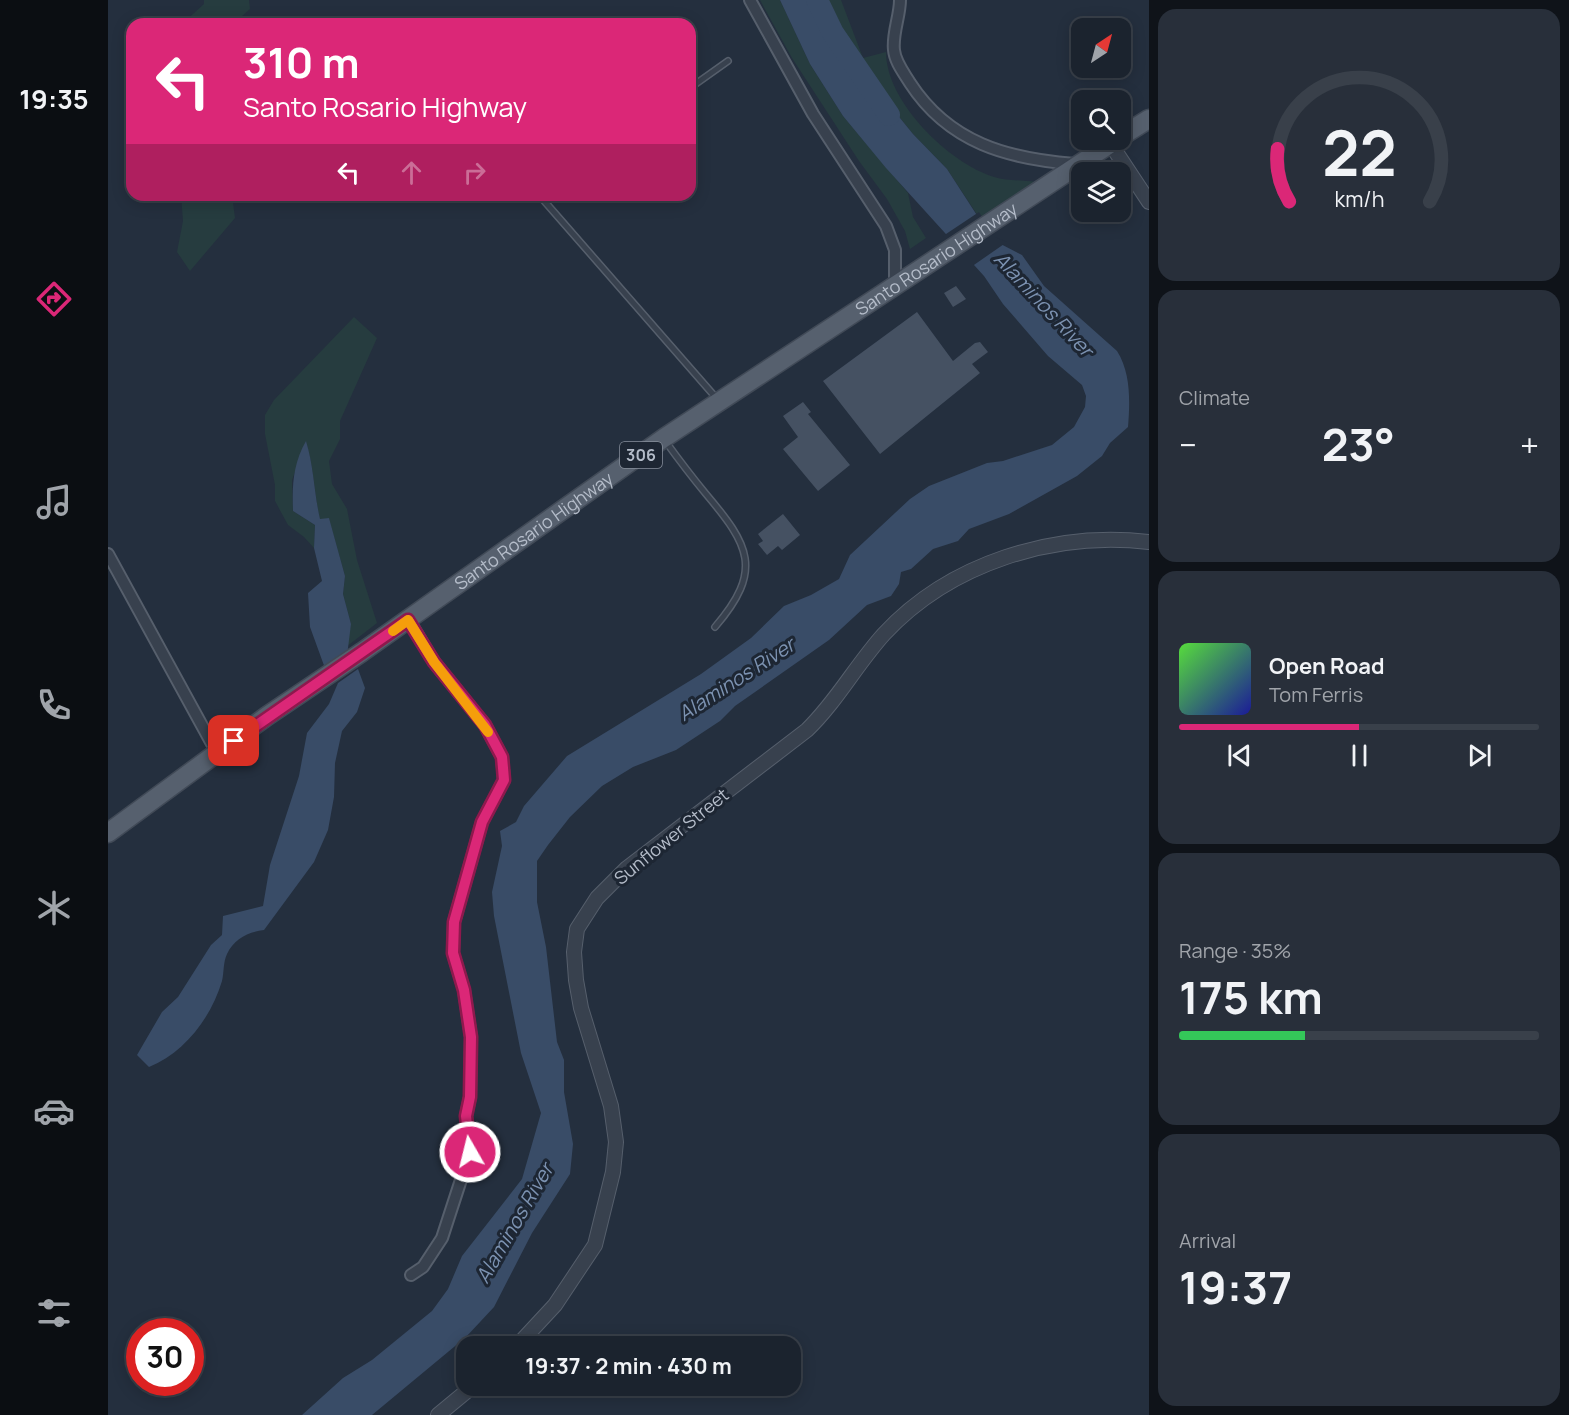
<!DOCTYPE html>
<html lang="en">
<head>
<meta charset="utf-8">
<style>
  body { margin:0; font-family:Manrope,sans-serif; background:#282f3a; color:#f1f3f6; height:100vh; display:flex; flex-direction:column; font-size:22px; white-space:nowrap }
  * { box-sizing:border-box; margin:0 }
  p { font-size:20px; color:#a0a4aa }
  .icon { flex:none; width:33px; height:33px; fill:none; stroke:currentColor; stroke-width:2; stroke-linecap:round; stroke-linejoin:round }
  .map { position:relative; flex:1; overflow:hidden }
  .drawer { display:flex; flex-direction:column; gap:9px; padding:9px; background:#0f1319; width:420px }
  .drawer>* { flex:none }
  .top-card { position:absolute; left:18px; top:18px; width:570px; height:183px; border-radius:18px; box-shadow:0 3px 15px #0003,0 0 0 2px #39404a; background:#db2777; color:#fff; overflow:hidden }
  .needle { width:39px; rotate:36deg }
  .buttons { position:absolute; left:963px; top:18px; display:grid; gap:12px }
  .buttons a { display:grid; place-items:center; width:60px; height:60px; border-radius:12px; background:#1b232e; box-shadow:0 3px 15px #0003,0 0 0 2px #39404a; font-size:30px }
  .speed { position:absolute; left:18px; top:1318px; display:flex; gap:12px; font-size:30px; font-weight:700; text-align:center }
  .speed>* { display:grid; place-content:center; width:78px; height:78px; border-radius:50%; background:#1b232e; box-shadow:0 3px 15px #0003,0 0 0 2px #39404a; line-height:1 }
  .speed .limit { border:9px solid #d22; background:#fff; color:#111 }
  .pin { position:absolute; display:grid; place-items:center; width:51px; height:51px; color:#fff; margin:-26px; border-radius:12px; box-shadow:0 3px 9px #0006 }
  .me { position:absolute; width:66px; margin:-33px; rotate:352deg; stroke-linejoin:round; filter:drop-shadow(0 0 4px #0008) }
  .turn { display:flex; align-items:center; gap:21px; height:126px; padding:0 18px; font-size:27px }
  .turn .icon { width:78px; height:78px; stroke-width:2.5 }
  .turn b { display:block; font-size:42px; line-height:51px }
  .lanes { display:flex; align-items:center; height:57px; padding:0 18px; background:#0003; justify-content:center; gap:30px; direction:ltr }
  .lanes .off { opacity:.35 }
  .big { font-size:45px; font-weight:700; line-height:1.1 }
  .drawer .widget { flex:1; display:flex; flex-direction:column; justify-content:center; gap:9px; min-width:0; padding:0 21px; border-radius:18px; background:#282f3a }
  .drawer .dial { align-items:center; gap:0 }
  .dial svg { height:156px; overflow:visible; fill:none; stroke:#39404a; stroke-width:7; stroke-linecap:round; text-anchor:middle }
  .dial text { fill:#f1f3f6; stroke:none }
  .song { display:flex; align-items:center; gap:18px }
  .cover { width:72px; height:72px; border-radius:9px; background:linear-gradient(135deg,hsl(110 70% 55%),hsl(240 70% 35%)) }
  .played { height:6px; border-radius:3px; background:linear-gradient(90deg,#db2777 50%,#39404a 50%) }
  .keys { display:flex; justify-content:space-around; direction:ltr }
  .heat { display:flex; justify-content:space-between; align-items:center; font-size:33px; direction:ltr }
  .charge { height:9px; border-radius:4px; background:linear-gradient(90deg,#34c759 35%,#39404a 0) }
  .trip { position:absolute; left:348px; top:1336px; width:345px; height:60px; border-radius:18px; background:#1b232e; box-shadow:0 3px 15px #0003,0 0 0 2px #39404a; font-weight:700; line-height:60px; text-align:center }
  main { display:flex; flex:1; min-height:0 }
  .tab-bar { display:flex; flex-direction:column; width:108px; justify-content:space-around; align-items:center; background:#0b0e12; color:#a0a4aa }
  .tab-bar .icon { width:42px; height:42px }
  .tab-bar .current { color:#db2777 }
  .tab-bar b { font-size:27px; color:#f1f3f6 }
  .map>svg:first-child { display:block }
</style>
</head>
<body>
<main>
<nav class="tab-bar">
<b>19:35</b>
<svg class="icon current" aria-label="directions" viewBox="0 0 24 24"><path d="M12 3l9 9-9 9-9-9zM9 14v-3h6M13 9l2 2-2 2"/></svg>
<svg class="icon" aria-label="music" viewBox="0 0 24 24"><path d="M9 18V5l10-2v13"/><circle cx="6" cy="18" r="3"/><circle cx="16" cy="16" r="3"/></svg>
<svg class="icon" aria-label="phone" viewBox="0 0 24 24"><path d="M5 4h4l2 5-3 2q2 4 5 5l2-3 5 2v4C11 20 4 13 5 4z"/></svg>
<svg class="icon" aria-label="climate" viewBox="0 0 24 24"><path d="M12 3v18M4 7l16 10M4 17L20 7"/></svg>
<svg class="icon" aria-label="car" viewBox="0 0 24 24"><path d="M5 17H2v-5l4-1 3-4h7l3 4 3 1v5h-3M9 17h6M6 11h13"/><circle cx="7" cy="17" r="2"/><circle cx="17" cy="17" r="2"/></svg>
<svg class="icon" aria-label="filters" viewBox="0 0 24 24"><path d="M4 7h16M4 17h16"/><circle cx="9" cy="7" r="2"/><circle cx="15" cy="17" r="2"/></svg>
</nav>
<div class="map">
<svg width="1041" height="1415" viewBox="0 0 1041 1415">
  <rect width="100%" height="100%" fill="#242f3e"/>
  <path fill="#263c3f" d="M96,0H141L142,9L125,24H74L96,4Z
    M652,0H672L702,64L735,116L800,193L805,217L818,238L802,249L797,231L779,199L751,161L684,58Z
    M708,0H733L755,58L778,52C778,102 841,163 886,177C899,181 915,180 928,182L872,219L839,169L805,134L779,102L759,87L737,60Z
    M73,195H124L127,218L82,271L69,252L75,221Z
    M246,317L269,338L232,421V439L221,461L224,484L239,509L249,560L269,623L238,647L243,624L235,594L237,576L221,519L212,520C206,493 206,468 198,442L184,480L185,511L207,525L206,548L196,537L180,525L167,501V485L157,434V415L166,400Z"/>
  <path fill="#394c67" d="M672,0H708L737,60L759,87L779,102L805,134L839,169L885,240L914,255L936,286L1009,351C1023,373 1022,402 1020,427L1002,443L994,456L969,476L901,514L861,529L850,541L825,549L803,569L793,572L791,584L783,596L759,605L721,640L627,706L612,721L568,750L525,767L494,786L462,817L440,845L429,861V902L438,947L449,1042L456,1060V1092L465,1144L462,1174L424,1233L386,1307L358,1337L264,1415H194L235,1378L264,1360L324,1311L340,1289L354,1256L414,1179L433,1113L413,1053L386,916L384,892L394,846L392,831L408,822L416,806L459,756L593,674L643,638L676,606L703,595L731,579L742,555L802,499L821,486L879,463L895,461L944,445L966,427L977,407L978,396L974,385L940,356L895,304L876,276L778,168L735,116L702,64Z
    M198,441C206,467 206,493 212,519L221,518L237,576L235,594L243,624L239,656L218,671L202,627L200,593L214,581L206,548L207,525L185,511C184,485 185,464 198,441Z
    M250,669L257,688L249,712L234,731L227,763L226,797L220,830L206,862L156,930C140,932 126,939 119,954C115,962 116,973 114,981C103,1018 76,1053 41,1067L29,1055L54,1012L70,997L103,945L114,935L115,916L155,906L162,865L191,776L199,733L221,704L230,683Z"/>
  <path fill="#242f3e" d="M871,212L887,237L899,242L863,267L835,236Z"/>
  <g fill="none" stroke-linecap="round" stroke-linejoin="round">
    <path stroke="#394c67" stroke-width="22" d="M709,0L725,33L781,115"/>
  </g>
  <path fill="#455162" d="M848,286L858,299L845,307L836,293Z
    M809,312L845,361L867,343L872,342L880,352L864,364L872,373L772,454L715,381Z
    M695,402L703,412L700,414L742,465L710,491L675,449L690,437L675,416Z
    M675,514L692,535L674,550L670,546L659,555L650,544L655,541L650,534Z"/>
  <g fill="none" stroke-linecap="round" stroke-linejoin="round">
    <defs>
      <path id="service" d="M582,88L620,61
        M431,195L610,400
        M558,442C571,460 584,477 598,494C641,545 656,570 607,627"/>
      <path id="minor" d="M642,0L705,114L778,226L787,250V284
        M792,0C792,16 784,34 786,50C787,62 796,73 802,83C841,143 900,159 967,164
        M0,554L109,753
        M301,620L326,662L377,725L394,757L396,780L374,822L346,922L345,953L356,990L363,1037L362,1097L358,1116L362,1152L334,1238L315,1267L303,1275"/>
      <path id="tertiary" d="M1002,143L1041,202
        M408,1347L447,1305L487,1245L505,1172L508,1142L503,1106L473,1008L468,980L466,952L469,929L489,898L519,868L699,730C729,701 748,665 776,634C842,563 945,531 1041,542
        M330,1415L365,1386"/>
      <g id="primary">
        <path d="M1012,137L1041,119"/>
        <path id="s1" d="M0,833L159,716L254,652L556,438L1008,140"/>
      </g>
    </defs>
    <use href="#service" stroke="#565f6c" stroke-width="8"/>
    <use href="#minor" stroke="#565f6c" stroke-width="14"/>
    <use href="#tertiary" stroke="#565f6c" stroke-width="16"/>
    <use href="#primary" stroke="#414a57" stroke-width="21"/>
    <use href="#service" stroke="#38414e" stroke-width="5"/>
    <use href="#minor" stroke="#38414e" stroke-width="10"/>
    <use href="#tertiary" stroke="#38414e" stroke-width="14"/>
    <use href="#primary" stroke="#56606e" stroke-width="18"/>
  </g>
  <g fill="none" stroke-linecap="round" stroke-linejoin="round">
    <defs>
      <path id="route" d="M126,741L300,620L326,662L377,725L394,757L395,768L396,780L374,822L346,922L345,953L356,990L363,1037L362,1097L358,1116L362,1152"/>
    </defs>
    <use href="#route" stroke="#8e194d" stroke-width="15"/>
    <use href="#route" stroke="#db2777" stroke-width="10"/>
    <path stroke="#f59e0b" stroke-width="10" d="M285,631L300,620L326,662L380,732"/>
  </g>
  <g text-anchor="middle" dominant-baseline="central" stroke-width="6" stroke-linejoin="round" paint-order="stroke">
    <rect fill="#1d2633" stroke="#878f9c" stroke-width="1.5" x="512" y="442" width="42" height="26" rx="4.5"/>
    <g font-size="16" font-weight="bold" fill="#b4bcc9">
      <text x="533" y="455">306</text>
    </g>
    <g font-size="18" fill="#b4bcc9" stroke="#1d2633">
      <text stroke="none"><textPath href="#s1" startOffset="1008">Santo Rosario Highway</textPath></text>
      <text stroke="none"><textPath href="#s1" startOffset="522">Santo Rosario Highway</textPath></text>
      <text transform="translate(563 836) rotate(-39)">Sunflower Street</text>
    </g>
    <g font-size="20" font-style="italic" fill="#7c92b1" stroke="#1d2633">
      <text transform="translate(936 304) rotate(47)">Alaminos River</text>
      <text transform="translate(628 679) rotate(-33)">Alaminos River</text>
      <text transform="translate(406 1223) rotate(-60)">Alaminos River</text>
    </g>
  </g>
</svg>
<div class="buttons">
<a><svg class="needle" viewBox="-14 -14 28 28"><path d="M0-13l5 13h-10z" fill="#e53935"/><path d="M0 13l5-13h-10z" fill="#a0a4aa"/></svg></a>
<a><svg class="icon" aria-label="search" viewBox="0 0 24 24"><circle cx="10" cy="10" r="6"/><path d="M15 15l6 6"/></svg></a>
<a><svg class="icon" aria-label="layers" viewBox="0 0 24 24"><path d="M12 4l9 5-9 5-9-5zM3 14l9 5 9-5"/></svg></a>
</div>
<div class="speed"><div class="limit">30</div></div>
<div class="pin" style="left:126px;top:741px;background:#d93025"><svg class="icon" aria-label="arrive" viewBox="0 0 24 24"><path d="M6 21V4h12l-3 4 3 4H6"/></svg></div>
<svg class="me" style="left:362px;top:1152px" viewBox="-20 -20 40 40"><circle r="17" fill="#db2777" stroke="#fff" stroke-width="3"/><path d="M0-11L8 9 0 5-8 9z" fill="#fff"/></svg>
<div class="trip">19:37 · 2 min · 430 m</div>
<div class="top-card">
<div class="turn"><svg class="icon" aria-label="left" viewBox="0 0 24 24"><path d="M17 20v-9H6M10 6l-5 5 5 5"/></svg><div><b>310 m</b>Santo Rosario Highway</div></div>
<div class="lanes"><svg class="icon" aria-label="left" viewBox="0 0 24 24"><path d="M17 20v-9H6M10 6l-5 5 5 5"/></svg><svg class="icon off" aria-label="ahead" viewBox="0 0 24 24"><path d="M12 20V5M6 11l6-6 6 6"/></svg><svg class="icon off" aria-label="right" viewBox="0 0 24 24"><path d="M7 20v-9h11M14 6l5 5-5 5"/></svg></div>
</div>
</div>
<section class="drawer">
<div class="widget dial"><svg viewBox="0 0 100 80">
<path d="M14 69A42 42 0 1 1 86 69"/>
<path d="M14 69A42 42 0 0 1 8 42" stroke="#db2777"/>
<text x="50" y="56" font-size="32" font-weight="700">22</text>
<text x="50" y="72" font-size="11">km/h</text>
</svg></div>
<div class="widget"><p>Climate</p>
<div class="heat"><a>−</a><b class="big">23°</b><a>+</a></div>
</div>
<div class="widget">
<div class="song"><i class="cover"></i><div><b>Open Road</b><p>Tom Ferris</p></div></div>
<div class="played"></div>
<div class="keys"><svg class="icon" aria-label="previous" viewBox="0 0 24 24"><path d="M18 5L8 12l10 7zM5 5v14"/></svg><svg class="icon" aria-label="pause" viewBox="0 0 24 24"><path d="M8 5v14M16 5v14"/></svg><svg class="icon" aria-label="next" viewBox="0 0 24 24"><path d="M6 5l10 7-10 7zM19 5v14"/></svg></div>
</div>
<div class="widget"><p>Range · 35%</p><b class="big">175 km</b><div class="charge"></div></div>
<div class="widget"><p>Arrival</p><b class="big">19:37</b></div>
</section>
</main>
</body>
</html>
